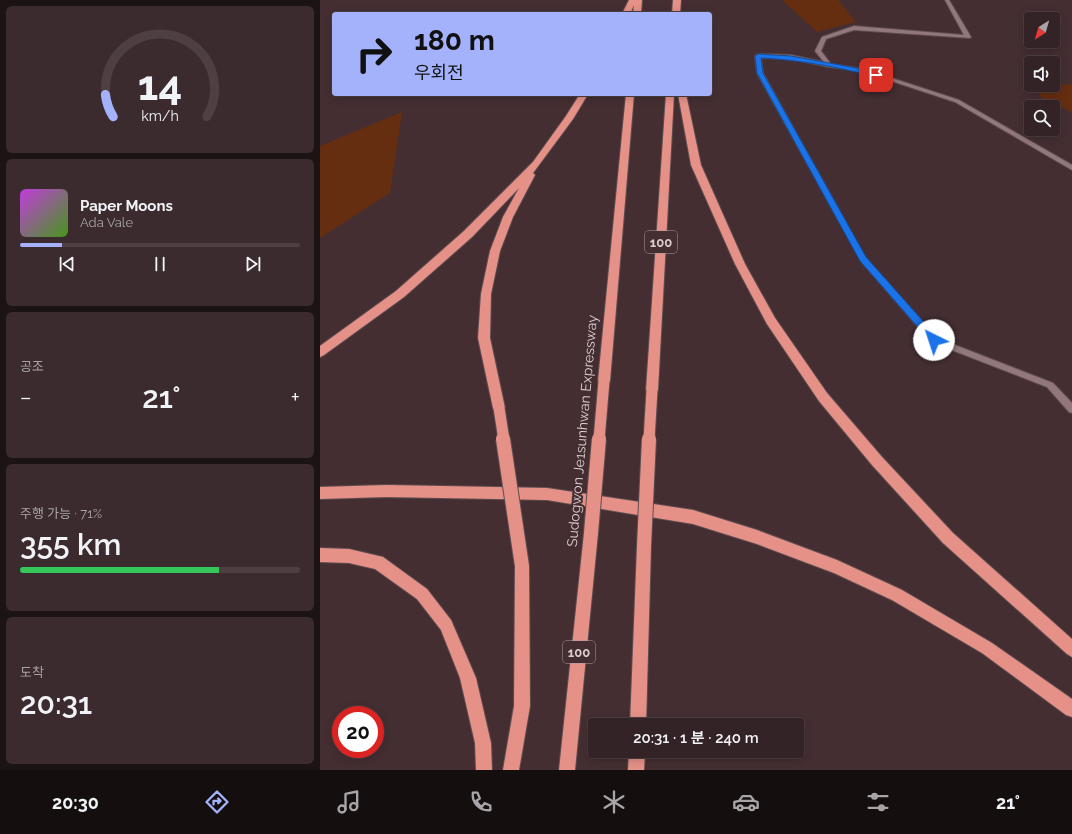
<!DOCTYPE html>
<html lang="ko">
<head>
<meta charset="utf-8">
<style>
  body { margin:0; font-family:Raleway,"Noto Sans KR",sans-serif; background:#3b2a2e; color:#f1f3f6; height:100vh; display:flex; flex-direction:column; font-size:15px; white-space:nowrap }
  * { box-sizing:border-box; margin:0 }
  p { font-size:13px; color:#a9a4a7 }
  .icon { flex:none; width:22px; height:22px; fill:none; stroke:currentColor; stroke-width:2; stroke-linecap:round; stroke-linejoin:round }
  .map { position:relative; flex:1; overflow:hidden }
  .details { display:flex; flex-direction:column; gap:6px; padding:6px; background:#1c1315; width:320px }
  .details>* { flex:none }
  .hud { position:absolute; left:12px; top:12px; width:380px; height:84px; border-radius:4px; box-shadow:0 2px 10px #0003,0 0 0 1px #4e3f43; background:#a4b2fc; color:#111; overflow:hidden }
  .needle { width:26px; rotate:217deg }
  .controls { position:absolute; left:704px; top:12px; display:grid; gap:8px }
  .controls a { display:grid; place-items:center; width:36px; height:36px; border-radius:4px; background:#332226; box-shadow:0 2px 10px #0003,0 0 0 1px #4e3f43; font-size:20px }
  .speed { position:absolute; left:12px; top:706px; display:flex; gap:8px; font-size:20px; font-weight:700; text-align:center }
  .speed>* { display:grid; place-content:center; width:52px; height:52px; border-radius:50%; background:#332226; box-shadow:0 2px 10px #0003,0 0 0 1px #4e3f43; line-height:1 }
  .speed .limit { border:6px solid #d22; background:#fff; color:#111 }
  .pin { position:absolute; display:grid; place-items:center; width:34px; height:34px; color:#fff; margin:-17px; border-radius:8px; box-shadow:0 2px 6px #0006 }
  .me { position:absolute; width:44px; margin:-22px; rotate:319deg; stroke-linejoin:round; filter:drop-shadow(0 0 3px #0008) }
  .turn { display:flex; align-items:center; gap:14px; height:84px; padding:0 16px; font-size:18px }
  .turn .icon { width:52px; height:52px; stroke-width:2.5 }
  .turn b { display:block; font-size:28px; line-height:34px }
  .big { font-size:30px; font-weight:600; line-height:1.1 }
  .details .card { flex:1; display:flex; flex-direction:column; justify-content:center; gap:6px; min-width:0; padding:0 14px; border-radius:6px; background:#3b2a2e }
  .details .dial { align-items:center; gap:0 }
  .dial svg { height:104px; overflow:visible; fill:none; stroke:#4e3f43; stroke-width:7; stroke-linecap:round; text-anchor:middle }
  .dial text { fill:#f1f3f6; stroke:none }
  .song { display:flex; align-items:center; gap:12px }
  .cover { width:48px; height:48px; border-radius:6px; background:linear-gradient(135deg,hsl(290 70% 55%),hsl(100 70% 35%)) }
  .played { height:4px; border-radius:2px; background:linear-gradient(90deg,#a4b2fc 15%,#4e3f43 15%) }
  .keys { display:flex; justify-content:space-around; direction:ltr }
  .heat { display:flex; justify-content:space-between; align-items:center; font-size:22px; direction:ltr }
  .charge { height:6px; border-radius:3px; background:linear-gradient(90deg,#34c759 71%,#4e3f43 0) }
  .trip { position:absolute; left:268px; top:718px; width:216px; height:40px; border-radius:4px; background:#332226; box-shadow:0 2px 10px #0003,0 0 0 1px #4e3f43; font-weight:600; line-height:40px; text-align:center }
  .dock { display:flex; height:64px; justify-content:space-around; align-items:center; background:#140e0f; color:#a9a4a7 }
  .dock .icon { width:28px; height:28px }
  .dock .current { color:#a4b2fc }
  .dock b { font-size:18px; color:#f1f3f6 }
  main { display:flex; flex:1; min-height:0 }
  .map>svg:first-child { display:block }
</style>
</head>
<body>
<main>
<section class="details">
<div class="card dial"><svg viewBox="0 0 100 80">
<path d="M14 69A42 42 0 1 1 86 69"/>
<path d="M14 69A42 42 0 0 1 8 52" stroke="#a4b2fc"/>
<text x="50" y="56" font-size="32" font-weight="700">14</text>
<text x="50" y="72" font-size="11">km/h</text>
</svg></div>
<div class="card">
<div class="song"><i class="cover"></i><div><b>Paper Moons</b><p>Ada Vale</p></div></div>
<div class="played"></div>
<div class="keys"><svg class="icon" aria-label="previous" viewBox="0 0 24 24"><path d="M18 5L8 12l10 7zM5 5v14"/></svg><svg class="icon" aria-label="pause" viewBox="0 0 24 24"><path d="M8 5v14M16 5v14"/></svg><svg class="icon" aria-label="next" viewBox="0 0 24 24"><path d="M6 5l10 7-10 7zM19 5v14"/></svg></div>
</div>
<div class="card"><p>공조</p>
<div class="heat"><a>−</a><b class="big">21°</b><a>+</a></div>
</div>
<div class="card"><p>주행 가능 · 71%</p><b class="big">355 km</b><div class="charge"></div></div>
<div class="card"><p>도착</p><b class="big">20:31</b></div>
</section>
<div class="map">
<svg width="752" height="770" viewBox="0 0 752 770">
  <rect width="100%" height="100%" fill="#442e32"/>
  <path fill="#652e11" d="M462,0H518L536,22L497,32Z
    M733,83L752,85V112L722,100L715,85H733Z
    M82,112L70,193L0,238V146Z"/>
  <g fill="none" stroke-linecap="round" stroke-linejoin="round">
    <defs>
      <path id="service" d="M625,0H629L651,37L650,38L534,30L506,39L501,51L511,64L544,69L639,100L752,165V170L635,102L541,71L509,67L471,59L441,58L443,73L545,257L617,338L733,383L752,403V413L749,412L727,387L611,342L541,261L437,73L435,56L438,54L471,55L504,62L495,51L502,37L534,26L644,35Z"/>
      <path id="motorway" d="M309,0H322L321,14H313L314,5L310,14H302Z
        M353,0H361L360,14H352Z
        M260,94H268L253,119L213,173L215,175L193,217L180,251L171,294L170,338L185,408L183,412L179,413L175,412L173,408L158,338L161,294L170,251L183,217L199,188L152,237L84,297L4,355L0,357V346L76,291L144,231L213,162L246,116Z
        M306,94H314L290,381L288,385L284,386L280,385L278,381Z
        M346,94H354L338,390L336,394L332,395L328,394L326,390Z
        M358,94H366L381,165L425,264L455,318L507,393L562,457L633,533L752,639V657L747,654L623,543L552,465L499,401L447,324L415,264L371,165Z
        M66,485L227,488L373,510L437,530L517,560L582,590L672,643L752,699V717L746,715L662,653L572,600L514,573L437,544L373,524L227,500L66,497L0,499V487Z
        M271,526L276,528L278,533L255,770H239L264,533L266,528Z
        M324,539L329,541L331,546L326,725H310L317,546L319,541Z
        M0,548L29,549L63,557L107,589L131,620L156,678L171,743L172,770H156L155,743L140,678L121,630L97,599L55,569L29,563L0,562Z
        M202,559L207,561L209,566L210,706L199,770H183L194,706L195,566L197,561Z
        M309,751H325L324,770H308Z"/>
    </defs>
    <use href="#service" stroke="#5f4d50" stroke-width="2"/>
    <use href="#motorway" stroke="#5f4d50" stroke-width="2"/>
    <use href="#service" fill="#92777b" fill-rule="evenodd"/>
    <use href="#motorway" fill="#e59187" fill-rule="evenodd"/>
    <defs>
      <path id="motorway-bridge-far1" d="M179,408L184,440
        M279,440L284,381
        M329,440L332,390"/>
      <path id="motorway-bridge" d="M183,439L202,566
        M271,533L279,439
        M324,546L329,439"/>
    </defs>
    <use href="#motorway-bridge-far1" stroke="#5f4d50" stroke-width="13" stroke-linecap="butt"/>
    <use href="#motorway-bridge" stroke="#5f4d50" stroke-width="16" stroke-linecap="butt"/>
    <use href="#motorway-bridge-far1" stroke="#e59187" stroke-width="11"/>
    <use href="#motorway-bridge" stroke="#e59187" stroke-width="14"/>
  </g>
  <path fill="#1a73e8" stroke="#114b97" d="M438,54L471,56L542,69L559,75L556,77C518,67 480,60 441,58L443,73L546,257L617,337L618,340L617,342H611L540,261L437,73L435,56Z"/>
  <g text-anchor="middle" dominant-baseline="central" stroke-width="4" stroke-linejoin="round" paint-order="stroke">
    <g fill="#442e32" stroke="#ae9da0" stroke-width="1">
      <rect x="325" y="231" width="32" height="22" rx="3"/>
      <rect x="243" y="641" width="32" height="22" rx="3"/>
    </g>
    <g font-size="13" font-weight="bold" fill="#dccdcf">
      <text x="341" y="242">100</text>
      <text x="259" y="652">100</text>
    </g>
    <g font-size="14" fill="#dccdcf" stroke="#442e32">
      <text transform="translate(262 431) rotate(-85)">Sudogwon Je1sunhwan Expressway</text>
    </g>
  </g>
</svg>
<div class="controls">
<a><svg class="needle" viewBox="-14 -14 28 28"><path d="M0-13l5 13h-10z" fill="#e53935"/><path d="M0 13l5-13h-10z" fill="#a9a4a7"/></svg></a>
<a><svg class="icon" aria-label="sound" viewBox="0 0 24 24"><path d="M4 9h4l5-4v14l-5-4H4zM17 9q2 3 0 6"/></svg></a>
<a><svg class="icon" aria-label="search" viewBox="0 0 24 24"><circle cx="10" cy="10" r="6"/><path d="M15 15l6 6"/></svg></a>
</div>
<div class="speed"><div class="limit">20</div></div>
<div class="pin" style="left:556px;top:75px;background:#d93025"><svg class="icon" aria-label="arrive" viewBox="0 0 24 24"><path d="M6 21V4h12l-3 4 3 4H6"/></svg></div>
<svg class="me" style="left:614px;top:340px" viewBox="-20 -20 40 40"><circle r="19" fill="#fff"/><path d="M0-13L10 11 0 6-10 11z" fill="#1a73e8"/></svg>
<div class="trip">20:31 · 1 분 · 240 m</div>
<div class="hud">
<div class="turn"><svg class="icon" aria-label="right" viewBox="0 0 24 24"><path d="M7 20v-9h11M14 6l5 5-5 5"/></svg><div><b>180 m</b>우회전</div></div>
</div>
</div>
</main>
<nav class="dock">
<b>20:30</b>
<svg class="icon current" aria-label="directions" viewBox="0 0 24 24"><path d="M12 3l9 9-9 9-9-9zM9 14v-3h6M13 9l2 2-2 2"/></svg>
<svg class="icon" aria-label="music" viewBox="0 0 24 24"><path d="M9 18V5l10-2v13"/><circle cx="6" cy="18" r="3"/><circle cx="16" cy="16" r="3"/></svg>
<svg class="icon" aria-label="phone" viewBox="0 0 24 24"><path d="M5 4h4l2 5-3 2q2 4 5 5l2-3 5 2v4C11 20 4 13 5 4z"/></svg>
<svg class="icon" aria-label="climate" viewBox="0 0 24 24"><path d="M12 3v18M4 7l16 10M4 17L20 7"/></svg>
<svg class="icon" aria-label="car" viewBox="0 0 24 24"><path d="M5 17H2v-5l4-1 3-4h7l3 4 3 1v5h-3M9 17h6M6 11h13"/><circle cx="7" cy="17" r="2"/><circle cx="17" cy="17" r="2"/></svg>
<svg class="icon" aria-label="filters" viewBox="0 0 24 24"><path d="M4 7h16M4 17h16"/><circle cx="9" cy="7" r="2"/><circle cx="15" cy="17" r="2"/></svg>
<b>21°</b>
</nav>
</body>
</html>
